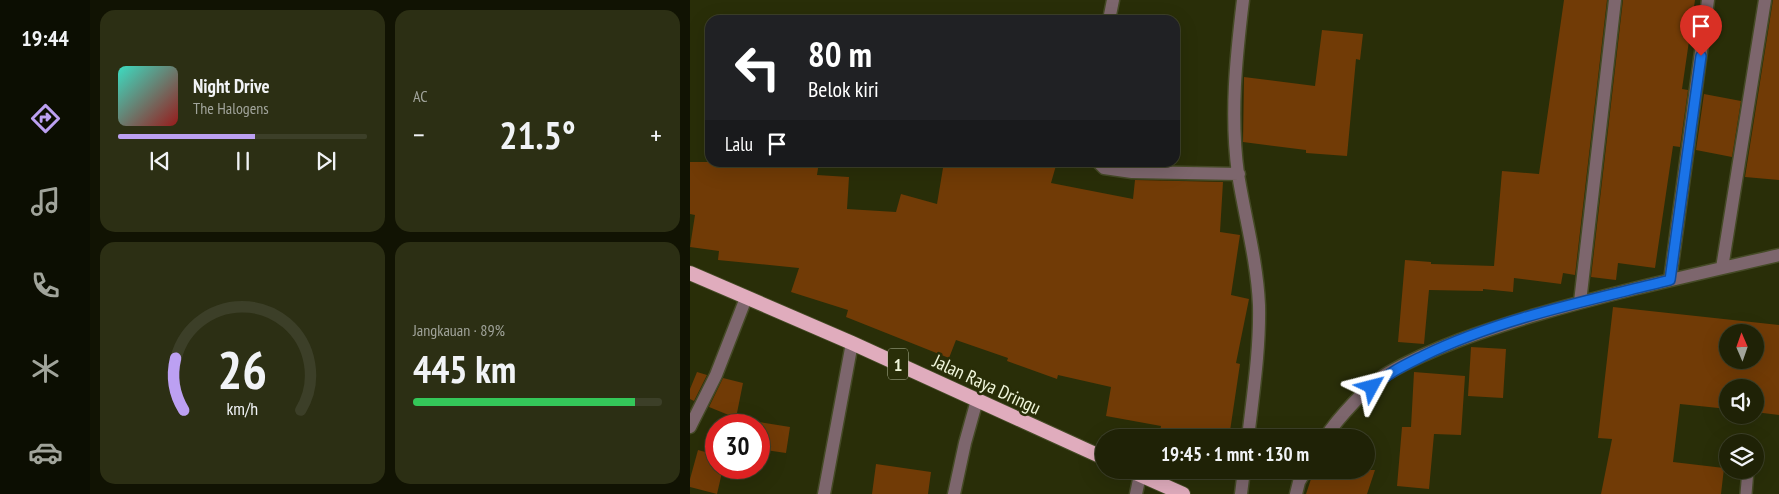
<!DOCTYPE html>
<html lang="id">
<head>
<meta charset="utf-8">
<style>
  body { margin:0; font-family:"PT Sans Narrow",sans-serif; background:#2c2f14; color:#f1f3f6; height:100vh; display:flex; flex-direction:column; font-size:19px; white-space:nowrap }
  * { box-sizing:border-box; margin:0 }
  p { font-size:16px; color:#a1a49b }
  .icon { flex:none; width:28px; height:28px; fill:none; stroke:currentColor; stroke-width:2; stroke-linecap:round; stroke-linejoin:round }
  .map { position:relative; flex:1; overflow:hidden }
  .drawer { display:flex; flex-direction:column; gap:10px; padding:10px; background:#111303; width:600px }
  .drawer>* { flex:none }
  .guide { position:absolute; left:15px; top:15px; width:475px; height:152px; border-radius:15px; box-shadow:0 5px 20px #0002,0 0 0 1px #3c3f28; background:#202124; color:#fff; overflow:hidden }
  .needle { width:32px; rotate:358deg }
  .fabs { position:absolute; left:1029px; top:324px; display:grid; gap:10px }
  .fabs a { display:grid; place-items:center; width:45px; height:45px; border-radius:50%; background:#1f2206; box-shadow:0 5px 20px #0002,0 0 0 1px #3c3f28; font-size:25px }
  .speed { position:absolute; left:15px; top:414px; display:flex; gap:10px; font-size:25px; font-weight:700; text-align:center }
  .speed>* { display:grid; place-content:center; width:65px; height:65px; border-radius:50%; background:#1f2206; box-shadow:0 5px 20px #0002,0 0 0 1px #3c3f28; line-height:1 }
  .speed .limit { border:8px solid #d22; background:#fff; color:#111 }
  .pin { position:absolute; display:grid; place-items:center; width:42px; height:42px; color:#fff; margin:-51px -21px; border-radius:50% 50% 50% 0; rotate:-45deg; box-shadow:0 0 5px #0007 }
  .pin .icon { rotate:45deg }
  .me { position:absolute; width:55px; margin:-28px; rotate:52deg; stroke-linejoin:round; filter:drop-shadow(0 0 4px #0008) }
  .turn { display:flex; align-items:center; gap:18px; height:105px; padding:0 20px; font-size:22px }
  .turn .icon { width:65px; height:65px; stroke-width:2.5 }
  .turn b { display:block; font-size:35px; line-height:42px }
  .then { display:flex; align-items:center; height:48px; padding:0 20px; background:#0003; gap:10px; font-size:19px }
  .big { font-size:38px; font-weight:600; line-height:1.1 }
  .drawer .tile { flex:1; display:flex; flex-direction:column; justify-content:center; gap:8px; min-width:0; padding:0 18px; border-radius:15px; background:#2c2f14 }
  .drawer .dial { align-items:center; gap:0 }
  .dial svg { height:130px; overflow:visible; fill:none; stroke:#3c3f28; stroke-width:7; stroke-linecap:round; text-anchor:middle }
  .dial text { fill:#f1f3f6; stroke:none }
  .song { display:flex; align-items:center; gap:15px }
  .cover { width:60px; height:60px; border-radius:8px; background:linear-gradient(135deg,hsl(170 70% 55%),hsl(0 70% 35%)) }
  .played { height:5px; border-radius:2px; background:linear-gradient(90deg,#bca0f2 55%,#3c3f28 55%) }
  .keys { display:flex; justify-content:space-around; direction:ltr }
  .heat { display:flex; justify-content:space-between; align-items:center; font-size:28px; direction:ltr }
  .charge { height:8px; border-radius:4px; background:linear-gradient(90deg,#34c759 89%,#3c3f28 0) }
  .drawer .tiles { flex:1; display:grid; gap:10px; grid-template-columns:repeat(2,1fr) }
  .trip { position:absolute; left:405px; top:429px; width:280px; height:50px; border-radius:25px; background:#1f2206; box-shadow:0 5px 20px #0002,0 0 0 1px #3c3f28; font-weight:600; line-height:50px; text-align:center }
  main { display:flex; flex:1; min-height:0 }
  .menu { display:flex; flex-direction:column; width:90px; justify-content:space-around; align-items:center; background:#0c0e02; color:#a1a49b }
  .menu .icon { width:35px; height:35px }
  .menu .active { color:#bca0f2 }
  .menu b { font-size:22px; color:#f1f3f6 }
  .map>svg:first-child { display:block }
</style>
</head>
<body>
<main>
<nav class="menu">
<b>19:44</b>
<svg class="icon active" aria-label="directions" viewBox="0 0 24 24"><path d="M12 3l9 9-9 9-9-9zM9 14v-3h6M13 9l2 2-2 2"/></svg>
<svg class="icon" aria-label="music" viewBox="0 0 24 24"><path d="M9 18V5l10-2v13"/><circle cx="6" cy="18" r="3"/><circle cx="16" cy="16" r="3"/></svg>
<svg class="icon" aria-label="phone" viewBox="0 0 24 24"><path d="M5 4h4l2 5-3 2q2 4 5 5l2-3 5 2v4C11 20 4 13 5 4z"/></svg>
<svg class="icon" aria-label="climate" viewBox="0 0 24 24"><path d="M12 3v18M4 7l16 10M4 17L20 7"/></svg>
<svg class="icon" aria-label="car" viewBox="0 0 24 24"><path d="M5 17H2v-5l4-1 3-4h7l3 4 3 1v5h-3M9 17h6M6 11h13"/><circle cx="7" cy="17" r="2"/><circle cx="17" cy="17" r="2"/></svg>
</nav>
<section class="drawer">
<div class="tiles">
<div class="tile">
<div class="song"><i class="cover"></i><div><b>Night Drive</b><p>The Halogens</p></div></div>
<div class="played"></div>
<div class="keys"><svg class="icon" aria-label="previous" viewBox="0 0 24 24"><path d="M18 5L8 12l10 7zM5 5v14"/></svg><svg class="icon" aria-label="pause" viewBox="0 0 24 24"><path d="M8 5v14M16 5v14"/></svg><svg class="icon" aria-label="next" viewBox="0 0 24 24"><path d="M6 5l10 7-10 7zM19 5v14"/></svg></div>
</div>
<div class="tile"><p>AC</p>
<div class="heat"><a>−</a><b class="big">21.5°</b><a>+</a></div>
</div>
<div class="tile dial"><svg viewBox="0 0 100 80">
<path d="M14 69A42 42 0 1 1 86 69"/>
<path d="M14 69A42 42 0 0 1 9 37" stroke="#bca0f2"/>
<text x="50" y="56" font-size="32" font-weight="700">26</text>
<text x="50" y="72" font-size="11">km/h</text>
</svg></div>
<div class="tile"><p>Jangkauan · 89%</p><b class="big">445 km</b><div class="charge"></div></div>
</div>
</section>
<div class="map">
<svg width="1089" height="494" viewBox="0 0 1089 494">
  <rect width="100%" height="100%" fill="#292e08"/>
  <path fill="#713b06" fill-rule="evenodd" d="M874,0H917L885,275L873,273L871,284L824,278L823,292L793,289V291L739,290L734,344L708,342L715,260L741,262V264L804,266L812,171L849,174Z
    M933,0H1005L992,89L998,90L990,147L983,146L965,268L928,263L926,280L901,277Z
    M1083,0H1089V180L1055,177Z
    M632,30L673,34L670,60L666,59L657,156L616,153V150L553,142L554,77L625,86Z
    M1014,94L1051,101L1042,157L1006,150Z
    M0,162H129L127,175L159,177L157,209L206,212L211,194L247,204L254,162H367L361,183L443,199L445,180L533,182L530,232L550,235L541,295L559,299L546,363L550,364L540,431L546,432L545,438H498L470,431L471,426L416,416L421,387L368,375L367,379L317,361L318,358L266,340L259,358L156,317L158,310L101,292L109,268L28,260L29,251L0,247L5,215L0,214Z
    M923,307L1089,325V415L1065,412V388H1038V409L990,404L983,462L1034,468L1031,494H911L922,439L908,438ZM1038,332H1065V360H1038Z
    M781,347L816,349L813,398L778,396Z
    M7,372L17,375L4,401L0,399V389Z
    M724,372L775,376L771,435L744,434L739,489L707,486L712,427H721Z
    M33,378L53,383L46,418L19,407Z
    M69,422L100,427L96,453L69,449Z
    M8,450L26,455V468H33L27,494L0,487V479Z
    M186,464L241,472L238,494H182Z
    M516,470H539L538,475Z
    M624,470H685L677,494H616Z"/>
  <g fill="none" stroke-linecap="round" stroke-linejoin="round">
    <defs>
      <path id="service" d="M1056,494L1058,470"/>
      <path id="minor" d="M553,0C546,58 540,115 548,174C555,218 567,260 569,305C570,349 563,394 558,438
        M419,20L423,0
        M408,162L414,168L442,172L549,174
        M1032,268L1075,0
        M980,280L1018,0
        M890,302L925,0
        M0,427L26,375L56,298
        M635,438C647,419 679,384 698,373C744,347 793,331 842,316C924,292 1007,274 1089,255
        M134,494L162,343
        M264,494L275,443L287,400
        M446,494L450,475
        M551,494L554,470
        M606,494L609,482L616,470"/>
      <path id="trunk" d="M0,273L162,343L414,458
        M439,470L493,494"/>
    </defs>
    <use href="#service" stroke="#454a26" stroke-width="14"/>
    <use href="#minor" stroke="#454a26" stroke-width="15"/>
    <use href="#trunk" stroke="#454a26" stroke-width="16"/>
    <use href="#service" stroke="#7d666d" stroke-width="11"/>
    <use href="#minor" stroke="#7d666d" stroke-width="12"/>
    <use href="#trunk" stroke="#e0acbd" stroke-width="14"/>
  </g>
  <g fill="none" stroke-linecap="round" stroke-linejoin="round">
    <defs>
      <path id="route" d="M682,387C698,373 713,366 733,356C811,318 897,301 980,280L1011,56"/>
    </defs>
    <use href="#route" stroke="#114b97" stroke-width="12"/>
    <use href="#route" stroke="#1a73e8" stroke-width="9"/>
  </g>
  <g text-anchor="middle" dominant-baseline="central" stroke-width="5" stroke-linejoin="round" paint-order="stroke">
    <rect fill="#292e08" stroke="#b4ba9c" stroke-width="1" x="198" y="348.5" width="20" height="31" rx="4"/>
    <g font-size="18" font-weight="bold" fill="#f0f6db">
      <text x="208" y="364">1</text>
    </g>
    <g font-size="19" fill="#f0f6db" stroke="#292e08">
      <text transform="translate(297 384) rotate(25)">Jalan Raya Dringu</text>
    </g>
  </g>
</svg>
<div class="fabs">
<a><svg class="needle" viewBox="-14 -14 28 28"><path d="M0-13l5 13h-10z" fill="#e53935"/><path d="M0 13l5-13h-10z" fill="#a1a49b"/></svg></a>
<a><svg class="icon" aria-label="sound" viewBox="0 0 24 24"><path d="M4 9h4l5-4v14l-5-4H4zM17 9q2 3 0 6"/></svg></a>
<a><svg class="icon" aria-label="layers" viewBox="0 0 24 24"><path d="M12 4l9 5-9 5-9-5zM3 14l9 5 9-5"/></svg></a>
</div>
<div class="speed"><div class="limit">30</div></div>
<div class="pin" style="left:1011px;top:56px;background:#d93025"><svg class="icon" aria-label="arrive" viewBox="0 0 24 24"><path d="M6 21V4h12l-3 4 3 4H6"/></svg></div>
<svg class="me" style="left:682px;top:387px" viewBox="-20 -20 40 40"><path d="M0-17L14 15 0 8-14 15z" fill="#1a73e8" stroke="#fff" stroke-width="4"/></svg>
<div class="trip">19:45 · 1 mnt · 130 m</div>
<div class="guide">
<div class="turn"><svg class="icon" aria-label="left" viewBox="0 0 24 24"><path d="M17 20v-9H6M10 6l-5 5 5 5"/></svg><div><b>80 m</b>Belok kiri</div></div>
<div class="then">Lalu<svg class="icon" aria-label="arrive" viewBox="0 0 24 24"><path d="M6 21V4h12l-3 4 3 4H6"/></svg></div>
</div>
</div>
</main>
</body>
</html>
